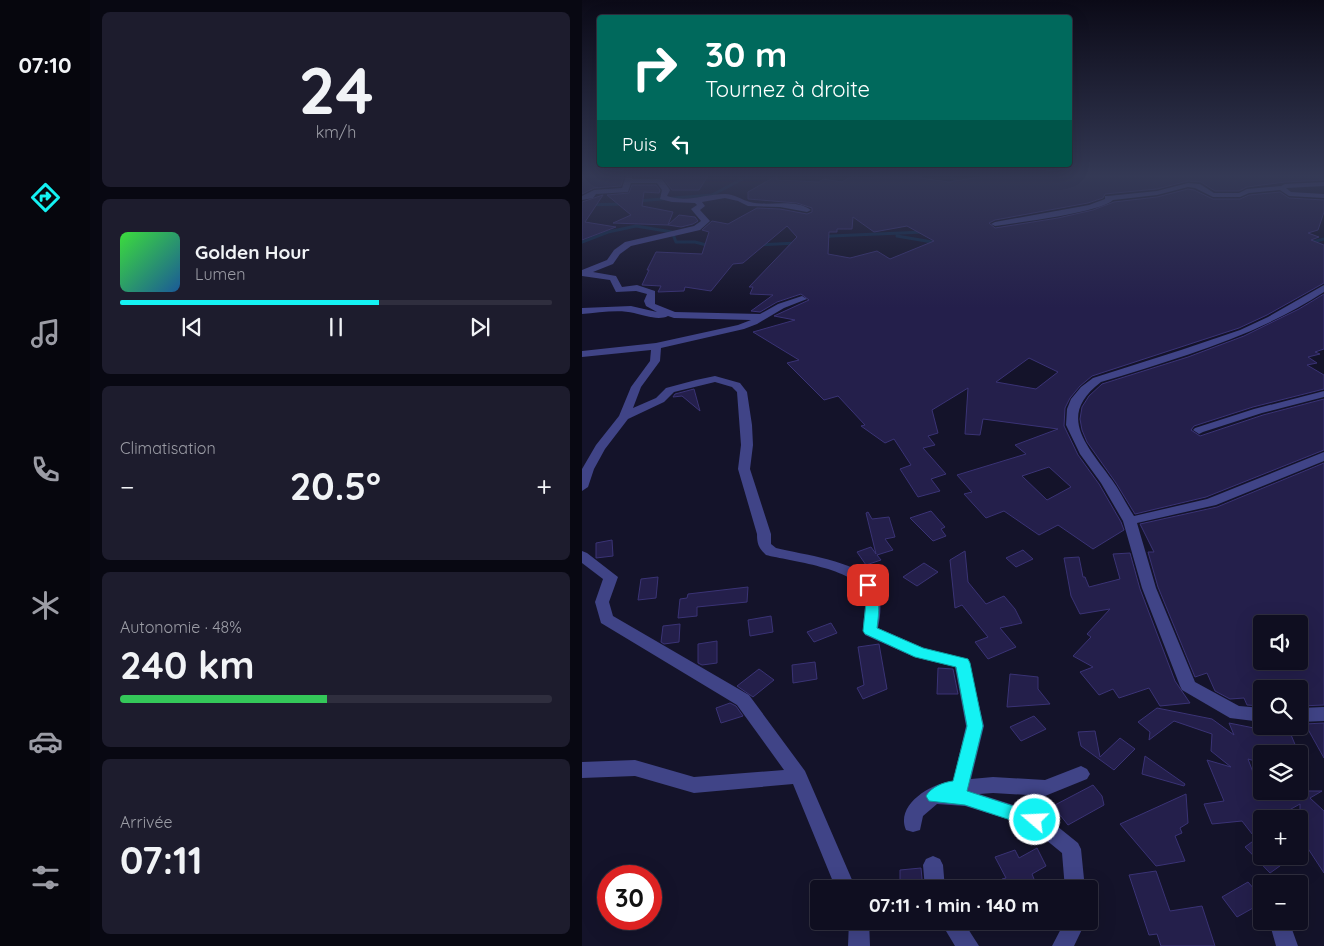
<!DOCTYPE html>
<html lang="fr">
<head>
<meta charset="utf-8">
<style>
  body { margin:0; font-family:Quicksand,sans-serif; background:#1d1c2d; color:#f1f3f6; height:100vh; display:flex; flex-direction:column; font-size:19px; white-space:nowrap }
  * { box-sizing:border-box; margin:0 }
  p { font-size:16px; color:#9b9ca5 }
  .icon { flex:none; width:28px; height:28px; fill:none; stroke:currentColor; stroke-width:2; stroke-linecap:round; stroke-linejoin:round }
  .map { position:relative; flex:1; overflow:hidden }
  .panel { display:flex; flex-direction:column; gap:12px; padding:12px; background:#080812; width:492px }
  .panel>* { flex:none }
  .banner { position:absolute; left:15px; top:15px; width:475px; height:152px; border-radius:5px; box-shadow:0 5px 20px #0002,0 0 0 1px #2f2e3e; background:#00695c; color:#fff; overflow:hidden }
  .tools { position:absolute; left:671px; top:615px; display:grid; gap:10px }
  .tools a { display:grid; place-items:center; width:55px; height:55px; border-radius:5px; background:#0f0e20; box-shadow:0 5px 20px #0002,0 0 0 1px #2f2e3e; font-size:25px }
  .speed { position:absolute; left:15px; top:865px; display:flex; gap:10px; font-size:25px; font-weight:700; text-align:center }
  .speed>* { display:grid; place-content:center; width:65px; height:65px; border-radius:50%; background:#0f0e20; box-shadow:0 5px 20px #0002,0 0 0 1px #2f2e3e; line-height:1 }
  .speed .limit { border:8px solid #d22; background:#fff; color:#111 }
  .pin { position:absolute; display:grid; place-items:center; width:42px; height:42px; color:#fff; margin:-21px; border-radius:10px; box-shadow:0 2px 8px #0006 }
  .me { position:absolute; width:55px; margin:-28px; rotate:289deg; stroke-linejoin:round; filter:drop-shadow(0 0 4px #0008) }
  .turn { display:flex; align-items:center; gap:18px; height:105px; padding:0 25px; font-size:22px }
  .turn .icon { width:65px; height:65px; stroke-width:2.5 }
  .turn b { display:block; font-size:35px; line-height:42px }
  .then { display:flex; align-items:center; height:48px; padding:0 25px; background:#0003; gap:10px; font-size:19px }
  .big { font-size:38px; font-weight:700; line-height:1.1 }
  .panel .tile { flex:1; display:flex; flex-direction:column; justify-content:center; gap:8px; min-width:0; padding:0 18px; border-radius:8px; background:#1d1c2d }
  .panel .dial { align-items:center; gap:0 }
  .dial b { font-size:65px; line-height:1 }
  .song { display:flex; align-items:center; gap:15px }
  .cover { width:60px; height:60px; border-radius:8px; background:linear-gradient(135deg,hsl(120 70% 55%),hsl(210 70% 35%)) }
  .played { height:5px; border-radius:2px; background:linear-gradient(90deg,#14f2f3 60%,#2f2e3e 60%) }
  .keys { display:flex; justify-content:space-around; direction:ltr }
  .heat { display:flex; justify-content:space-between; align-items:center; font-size:28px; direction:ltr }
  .charge { height:8px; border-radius:4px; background:linear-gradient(90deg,#34c759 48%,#2f2e3e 0) }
  .trip { position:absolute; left:228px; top:880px; width:288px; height:50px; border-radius:5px; background:#0f0e20; box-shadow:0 5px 20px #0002,0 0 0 1px #2f2e3e; font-weight:700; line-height:50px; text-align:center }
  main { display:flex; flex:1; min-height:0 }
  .menu { display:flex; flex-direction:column; width:90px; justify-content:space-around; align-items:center; background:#06060d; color:#9b9ca5 }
  .menu .icon { width:35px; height:35px }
  .menu .current { color:#14f2f3 }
  .menu b { font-size:22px; color:#f1f3f6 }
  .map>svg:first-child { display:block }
</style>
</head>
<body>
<main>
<nav class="menu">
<b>07:10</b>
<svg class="icon current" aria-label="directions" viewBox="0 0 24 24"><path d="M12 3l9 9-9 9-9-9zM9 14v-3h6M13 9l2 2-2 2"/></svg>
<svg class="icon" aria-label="music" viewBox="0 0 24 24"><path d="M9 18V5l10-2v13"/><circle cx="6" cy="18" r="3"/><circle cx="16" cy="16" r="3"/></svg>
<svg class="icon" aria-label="phone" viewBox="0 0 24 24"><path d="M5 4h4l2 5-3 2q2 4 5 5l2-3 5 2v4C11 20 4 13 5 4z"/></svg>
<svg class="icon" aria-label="climate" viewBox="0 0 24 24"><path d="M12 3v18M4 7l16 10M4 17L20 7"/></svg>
<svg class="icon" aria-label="car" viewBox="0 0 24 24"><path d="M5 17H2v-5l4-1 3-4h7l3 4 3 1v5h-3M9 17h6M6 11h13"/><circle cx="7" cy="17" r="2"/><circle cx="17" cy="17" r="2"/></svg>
<svg class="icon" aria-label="filters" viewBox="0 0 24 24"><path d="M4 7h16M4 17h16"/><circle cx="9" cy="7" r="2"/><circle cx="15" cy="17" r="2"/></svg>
</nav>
<section class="panel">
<div class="tile dial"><b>24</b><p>km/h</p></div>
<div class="tile">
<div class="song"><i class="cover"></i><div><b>Golden Hour</b><p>Lumen</p></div></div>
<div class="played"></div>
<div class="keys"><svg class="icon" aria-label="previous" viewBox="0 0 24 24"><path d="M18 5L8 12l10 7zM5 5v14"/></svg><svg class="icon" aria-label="pause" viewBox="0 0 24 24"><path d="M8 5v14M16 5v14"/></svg><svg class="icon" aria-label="next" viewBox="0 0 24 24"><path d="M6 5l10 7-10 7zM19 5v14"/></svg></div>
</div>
<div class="tile"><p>Climatisation</p>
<div class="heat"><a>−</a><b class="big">20.5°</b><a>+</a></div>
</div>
<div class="tile"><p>Autonomie · 48%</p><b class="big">240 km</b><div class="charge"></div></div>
<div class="tile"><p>Arrivée</p><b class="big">07:11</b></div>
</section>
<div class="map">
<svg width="742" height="946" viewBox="0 0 742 946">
  <rect width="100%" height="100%" fill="#14132a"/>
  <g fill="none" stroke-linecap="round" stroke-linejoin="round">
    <path stroke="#0e2948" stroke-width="3" d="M369,176L373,180L381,182
      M594,176L605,181L613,180
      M695,176L709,177
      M558,177L579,176
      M641,177L653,176
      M717,177H742
      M55,201L130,195L166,176
      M0,205L41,204
      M315,236L356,243
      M241,238L249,236L342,232
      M0,242L26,232L54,226L90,232L94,242H113L128,246
      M727,243L742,239
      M176,245L215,243"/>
  </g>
  <path fill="#241f4b" stroke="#3a3375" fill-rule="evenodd" d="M3,176H42L39,186L12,188L0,194V182Z
    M52,176H126L117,190H90L80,177Z
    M194,176L195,180L237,182L241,179L260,182L268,177L292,178V176H340L338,178L367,182L404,176L742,177V180L703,182L665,187L657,191H633L619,182L606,181L575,189L523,194L521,198L506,203L413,220L407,223L413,228L476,218L511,210L532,202L575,197L606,189L612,190L631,199H658L667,195L698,192L707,198L742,200V212L736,230L726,233L737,237L729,240L742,245V283L685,315L657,328L510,376L498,386L488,398L483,408L482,426L496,455L517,484L539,522L542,530L511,549L476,525L457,535L422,511L404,518L382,494L390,492L375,475L444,454L433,445L476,429L401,419L398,435L383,434L386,388L350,410L356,433L346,436L353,445L341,448L364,474L349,479L358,491L336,497L318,469L329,465L312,439L303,443L279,426L283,425L256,396L242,400L205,363L217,360L171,332L213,320L192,316L227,300L219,294L195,302L178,312L169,311L191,295L168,294L171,287H167L215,237L205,226L161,263L151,264L129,291L103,287L102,291L76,292L79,286L60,285L67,270H65L74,252L120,254L127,232L120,230L130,221L146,224L175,208L198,209L225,214L230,212V208L215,203L166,199V192ZM271,217L292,232L325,226L352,241L308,259L295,251L268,258L246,254L247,232H255V229H270ZM447,358L476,372L454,389L414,382ZM467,467L489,487L465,500L440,476Z
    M50,185H74L78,190L77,193L62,192L60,206L91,212L86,225L97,215L113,217L116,221L111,224L99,227L86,225L31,223L49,215L25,195L47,193Z
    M21,195L3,222L34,227L0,240V202Z
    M742,294V349L733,352L738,354L726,357L735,363L725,365L742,375V389L671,407L612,426L609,430L618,436L681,415L742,399V450L624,497L553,514L534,483L505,442L500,430L498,419L500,407L507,396L520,384L606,357L662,336L717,309Z
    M112,389L118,411L100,396L91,397L93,394Z
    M742,463V705L718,706V689H680V706L665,705L662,698L648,699L633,691L625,673L613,677L576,587L566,552H572L558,524L635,507ZM680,624H718V661H680Z
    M349,511L363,527L359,529L364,536L351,541L328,518Z
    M286,512L290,519L307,517L313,537L303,539L311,550L295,555L299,560L284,565L275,552L289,547L294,554L284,513Z
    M30,540L31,556L14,558V543Z
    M441,550L451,559L434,567L424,558Z
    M383,551L386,582L404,604L422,596L433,609L440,623L418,628L434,647L406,659L393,642L406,637L380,605L373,608L368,560Z
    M548,553L558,589L593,681L608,703L578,706L567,688L537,698L531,689L517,695L498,672L511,667L491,656L509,637L505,634L528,609L498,614L489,596L482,558L497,557L501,577H503L507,587L538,579L531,554Z
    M342,563L356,572L335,586L321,577Z
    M76,577L74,598L56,600L59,579Z
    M166,587L165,602L115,607V616L96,618L98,599L105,598L106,594Z
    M189,616L191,632L168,636L166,620Z
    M249,623L255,633L232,642L225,632Z
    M98,624L97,642L82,644L79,642L81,626Z
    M135,641V663L120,665L116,663V644Z
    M297,644L305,689L281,699L275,688L282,685L276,647Z
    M233,662L235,679L211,683L210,665Z
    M356,668L371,669L376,694H355Z
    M177,669L192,680L171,697L155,686Z
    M428,674L456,677V689L468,704L425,707Z
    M148,703L154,706L161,716L139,723L134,708Z
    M575,708L630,719L652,735L647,723L677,729L674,723L680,724V727L691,730H707L717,754H680V763L666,759L678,791H718V788L721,791H740L728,798L742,811V873L725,847L718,852V804L700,814L697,811L680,817V856H712L688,873L663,847L674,839L660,821L630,824L622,804L642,801L625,760L649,767L629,751L630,734L592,721L567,740L568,732L556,722Z
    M452,716L464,729L439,741L428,727Z
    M742,723V758L723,724Z
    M513,731L518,757L538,738L553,749L532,770L499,746L496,732Z
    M563,756L603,784L602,786L560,774Z
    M511,785L520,796L522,805L486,825L471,806Z
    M604,794L606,823L598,828L600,833L593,836L603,861L574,866L538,824Z
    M455,848L464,866L450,874L456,889H425L420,879L424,878L413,857L433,850L437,858Z
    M339,868L341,889H318V870Z
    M574,871L588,911L620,906L633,946H579L575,934L567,935L547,875Z
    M666,882L680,898V903L655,917L640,897Z"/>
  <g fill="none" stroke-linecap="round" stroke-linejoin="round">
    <path fill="#404487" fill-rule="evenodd" d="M44,176H50V179H80L88,190L85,196C105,203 123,194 143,194C152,194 160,200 168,202C187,207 212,198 229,210L225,212L198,207L166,206L156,201L143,198L120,202L123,206L118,210L128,221L118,230L49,246L38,254L31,264L11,272L34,276L40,287L55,285L73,291V304L93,312L178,314L196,304L220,296L225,299L202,308L175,324L162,329L79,348L78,361L59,387L51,408L74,398L84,388L114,380L133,376L158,383L165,392L170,425L171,445L168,469L189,534V544L194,548C221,555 274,560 291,583C301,596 299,613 296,628L342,648L386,659L402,726L389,779L411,777L463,780L499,766L505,769L508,774L505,779L463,796L411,793L397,794L460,814L496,843L499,849L503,889H483L480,853L447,826L383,806L355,804L341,816L338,830L331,832L324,830C313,805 349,783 371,781L384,726L373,667L332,657L283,635C278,626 286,606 282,593C274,568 207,561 184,555C177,548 175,545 175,534L156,469L159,445L155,392L150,387L133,382L92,392L82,402L46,419L23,449L12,469L6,487L0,491V469L14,445L37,416L49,387L68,361L69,350L0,357V351L74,343L156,325L169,320L92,318L86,316C76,321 62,315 52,313C36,309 16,313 0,314V308L49,306L75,312L64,306L62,301L65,294L54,291L34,292L28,280L0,276V270L25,260L32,250L43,242L112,226L119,221L109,209L115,205L113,203L90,202L78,199L80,190L75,183H49L46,192L14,194L11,198L0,200V196L12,190L40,188Z
      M742,182V186L704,188L709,192L742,194V198L707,196L698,190L667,193L658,197H631L613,188L606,187L575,195L531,200C520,212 434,223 413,226L409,224L413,222L507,205L523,199V196H526L575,191L606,183L618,184L632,193H657L665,189L699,186L703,184Z
      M742,285V292C673,337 596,358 519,382C474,416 505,445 530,480C538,491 544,504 552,516L625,499L742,452V461L634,505L555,523L574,588L613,682L657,706L680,708V722L648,718L600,690L598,686L560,588L541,521L519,483L498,454L484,425L485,409L489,399L499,387L511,378L599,350L658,330L686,317Z
      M742,391V397L680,413L621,432L617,434L611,430L613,428L672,409Z
      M0,551L5,553L36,577L27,602L31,616L167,695L223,771L274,889H254L211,784L112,793L53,776L0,778V762L53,760L112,777L202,770L155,705L19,623L13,602L21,579L0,563Z
      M742,707V721L718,722V708Z
      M351,856L358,859L361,865L363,889H343L341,865L344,859Z
      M267,921H287L288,946H266Z
      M358,921H381L397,946H373Z
      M483,921H504L492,946H470Z
      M687,921H707L716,946H694Z"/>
  </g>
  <linearGradient id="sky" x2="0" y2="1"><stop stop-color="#0b0a17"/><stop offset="0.57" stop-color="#343955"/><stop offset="1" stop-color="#343955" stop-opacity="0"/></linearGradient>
  <rect width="742" height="308" fill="url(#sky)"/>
  <path fill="#14f2f3" stroke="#0d9d9e" d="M286,580L290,582C299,597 297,612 295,628L341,648L386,659L388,663L401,726L385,791L459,815L462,820L459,826L453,828L383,805L347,801L344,796C349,787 362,782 371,781L385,726L374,667L333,657L283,634L281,631L284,603L279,585L281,582Z"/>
</svg>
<div class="tools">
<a><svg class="icon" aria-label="sound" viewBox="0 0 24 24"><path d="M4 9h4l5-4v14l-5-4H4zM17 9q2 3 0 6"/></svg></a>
<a><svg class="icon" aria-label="search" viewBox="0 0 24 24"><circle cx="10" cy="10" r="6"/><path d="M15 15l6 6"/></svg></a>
<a><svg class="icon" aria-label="layers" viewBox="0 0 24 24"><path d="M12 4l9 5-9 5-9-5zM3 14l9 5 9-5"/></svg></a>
<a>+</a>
<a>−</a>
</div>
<div class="speed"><div class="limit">30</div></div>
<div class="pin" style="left:286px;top:585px;background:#d93025"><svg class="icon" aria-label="arrive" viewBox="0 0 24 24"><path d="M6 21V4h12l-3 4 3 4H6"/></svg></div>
<svg class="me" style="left:453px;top:820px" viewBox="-20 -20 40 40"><circle r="17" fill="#14f2f3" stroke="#fff" stroke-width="3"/><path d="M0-11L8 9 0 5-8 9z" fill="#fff"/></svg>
<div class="trip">07:11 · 1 min · 140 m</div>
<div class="banner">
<div class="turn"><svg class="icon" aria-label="right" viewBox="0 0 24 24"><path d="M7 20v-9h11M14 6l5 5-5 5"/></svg><div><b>30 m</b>Tournez à droite</div></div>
<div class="then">Puis<svg class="icon" aria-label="left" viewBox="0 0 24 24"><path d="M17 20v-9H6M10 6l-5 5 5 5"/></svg></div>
</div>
</div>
</main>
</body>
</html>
